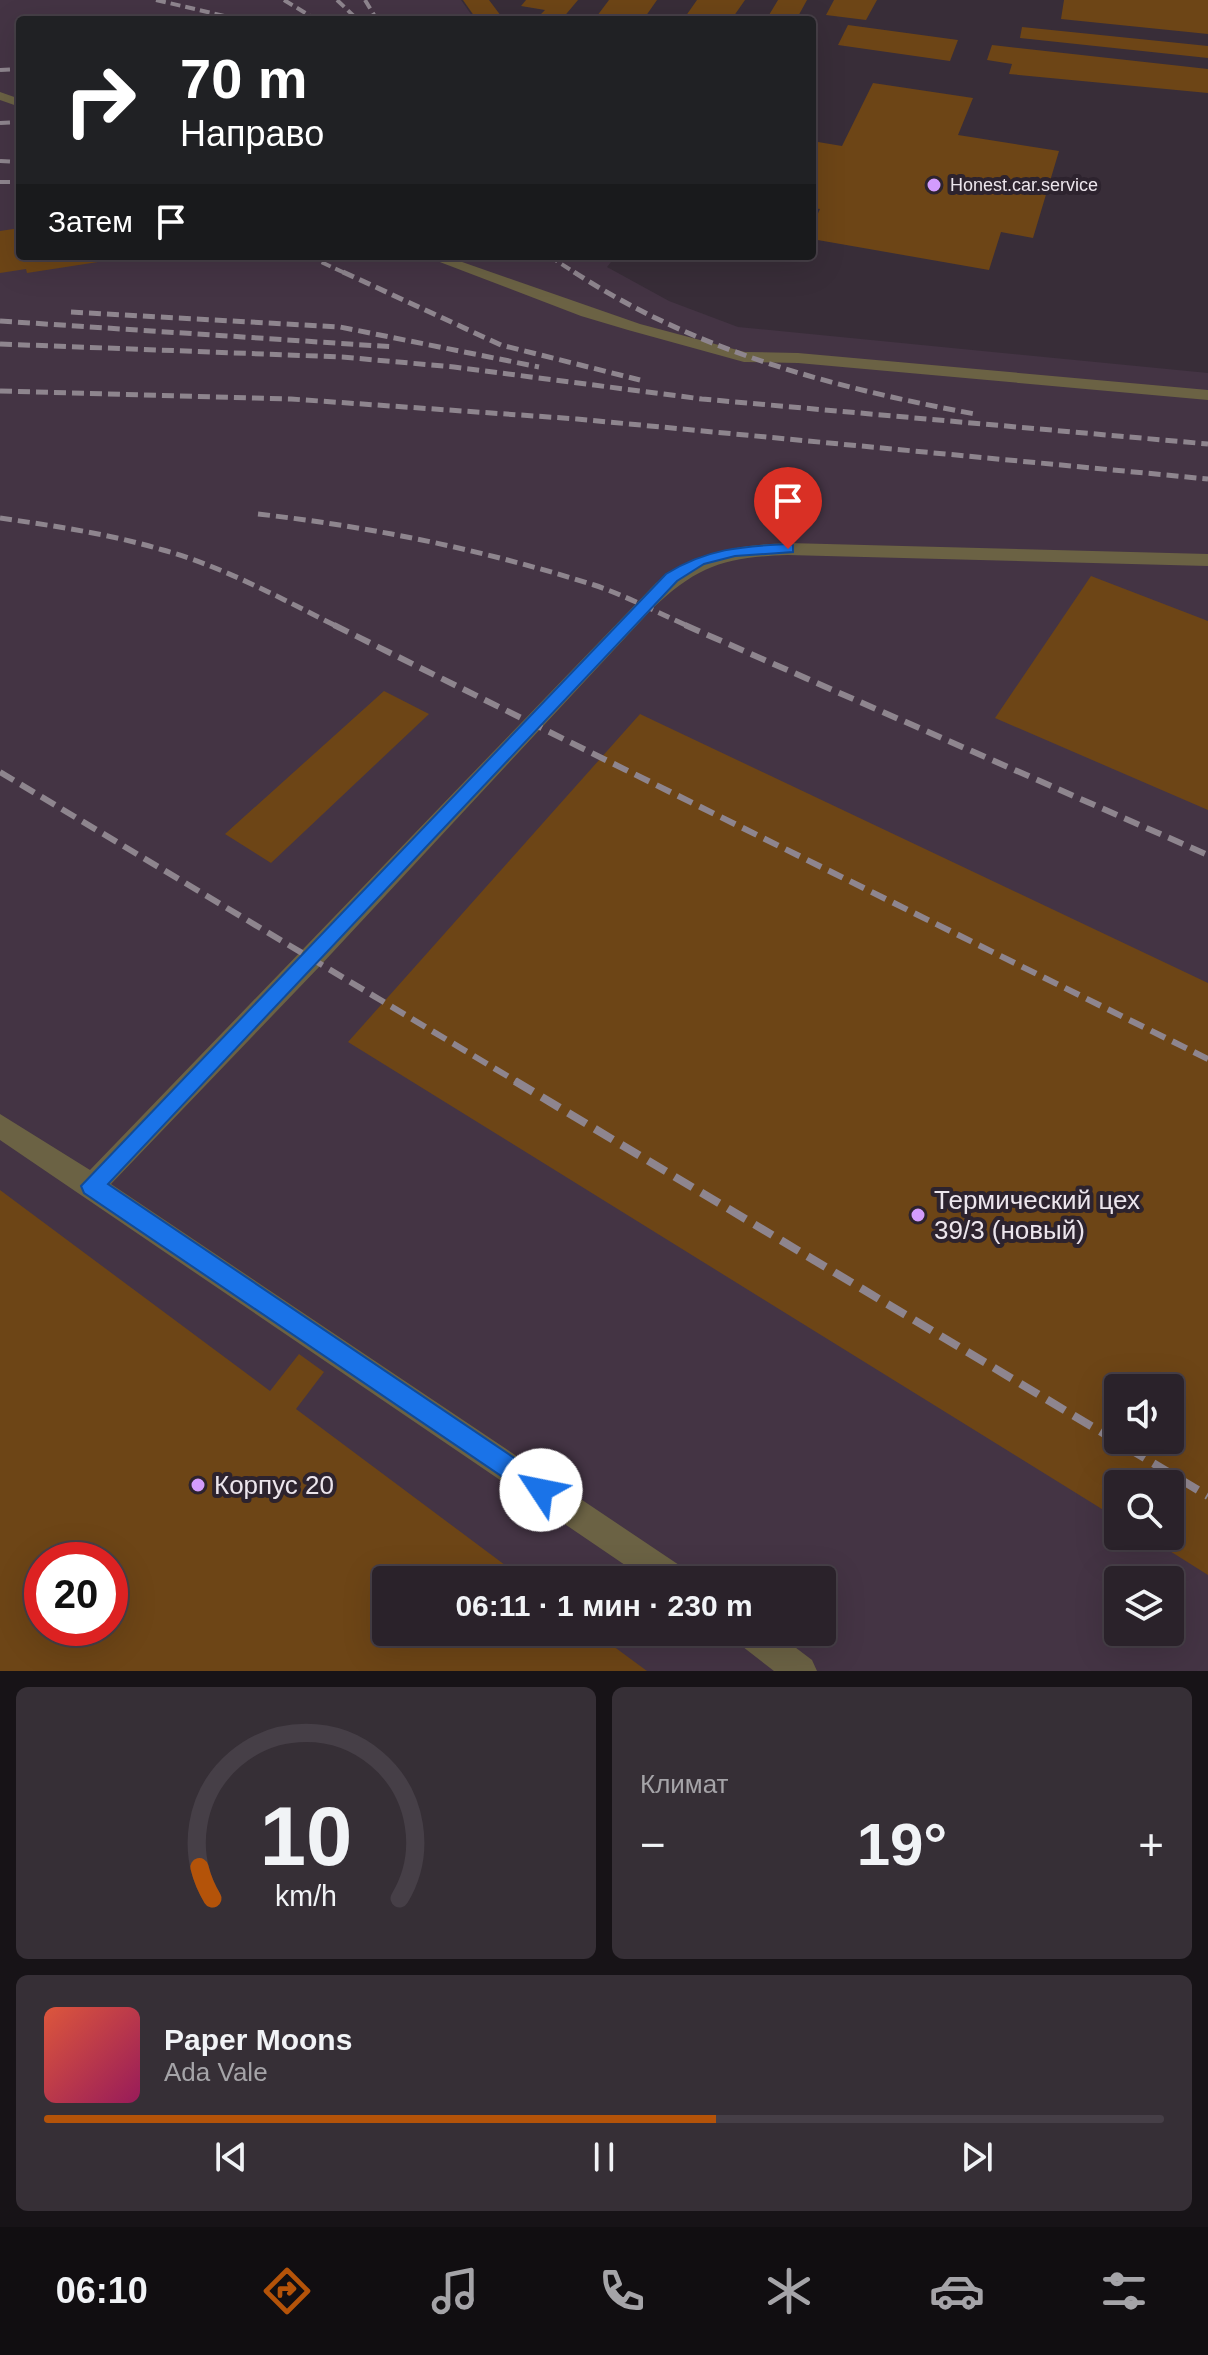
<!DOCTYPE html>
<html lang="ru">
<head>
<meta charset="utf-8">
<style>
  body { margin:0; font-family:Helvetica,sans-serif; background:#362f36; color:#f1f3f6; height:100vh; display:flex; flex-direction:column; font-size:30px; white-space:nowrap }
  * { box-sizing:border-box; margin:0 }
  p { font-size:26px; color:#a5a4a8 }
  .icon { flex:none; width:44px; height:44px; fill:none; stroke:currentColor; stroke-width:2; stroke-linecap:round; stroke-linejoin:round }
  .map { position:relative; height:1671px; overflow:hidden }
  .side { display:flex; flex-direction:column; gap:16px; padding:16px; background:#171317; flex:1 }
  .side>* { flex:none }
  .top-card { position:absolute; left:16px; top:16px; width:800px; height:244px; border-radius:8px; box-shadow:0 8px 32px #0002,0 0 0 2px #463f47; background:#202124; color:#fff; overflow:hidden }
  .fabs { position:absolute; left:1104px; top:1374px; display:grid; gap:16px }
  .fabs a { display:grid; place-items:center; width:80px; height:80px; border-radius:8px; background:#2a222a; box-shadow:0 8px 32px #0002,0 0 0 2px #463f47; font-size:40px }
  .speed { position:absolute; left:24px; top:1542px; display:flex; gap:16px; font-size:40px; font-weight:700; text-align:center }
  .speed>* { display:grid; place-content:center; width:104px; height:104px; border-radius:50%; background:#2a222a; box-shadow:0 8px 32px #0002,0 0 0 2px #463f47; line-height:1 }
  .speed .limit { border:12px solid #d22; background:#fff; color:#111 }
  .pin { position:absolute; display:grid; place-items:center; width:68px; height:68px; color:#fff; margin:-82px -34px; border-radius:50% 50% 50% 0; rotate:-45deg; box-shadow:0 0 8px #0007 }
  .pin .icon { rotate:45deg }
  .me { position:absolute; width:88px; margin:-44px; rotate:304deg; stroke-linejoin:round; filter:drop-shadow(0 0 6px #0008) }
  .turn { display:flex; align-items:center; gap:28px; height:168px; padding:0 32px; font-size:36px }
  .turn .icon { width:104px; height:104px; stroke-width:2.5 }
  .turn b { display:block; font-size:56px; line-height:68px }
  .then { display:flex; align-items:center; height:76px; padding:0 32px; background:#0003; gap:16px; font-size:30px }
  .big { font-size:60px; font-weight:800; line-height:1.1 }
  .side .card { flex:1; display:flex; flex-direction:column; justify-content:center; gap:12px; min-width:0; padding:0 28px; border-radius:12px; background:#362f36 }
  .side .dial { align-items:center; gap:0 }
  .dial svg { height:208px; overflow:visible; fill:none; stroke:#463f47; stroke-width:7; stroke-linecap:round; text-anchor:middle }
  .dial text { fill:#f1f3f6; stroke:none }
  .song { display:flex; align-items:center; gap:24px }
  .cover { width:96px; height:96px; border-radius:12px; background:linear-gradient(135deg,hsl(10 70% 55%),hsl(330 70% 35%)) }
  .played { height:8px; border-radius:4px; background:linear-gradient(90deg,#b45309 60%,#463f47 60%) }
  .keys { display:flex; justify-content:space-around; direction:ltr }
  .heat { display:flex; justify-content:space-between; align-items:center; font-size:44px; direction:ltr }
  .side .tiles { flex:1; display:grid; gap:16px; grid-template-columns:1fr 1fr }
  .card:last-child { grid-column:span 2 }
  .trip { position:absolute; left:372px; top:1566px; width:464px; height:80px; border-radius:8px; background:#2a222a; box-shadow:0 8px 32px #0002,0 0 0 2px #463f47; font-weight:800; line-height:80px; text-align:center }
  .dock { display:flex; height:128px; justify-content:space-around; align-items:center; background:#110e11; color:#a5a4a8 }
  .dock .icon { width:56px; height:56px }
  .dock .active { color:#b45309 }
  .dock b { font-size:36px; color:#f1f3f6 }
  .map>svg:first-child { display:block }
</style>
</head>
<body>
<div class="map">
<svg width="1208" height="1671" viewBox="0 0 1208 1671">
  <rect width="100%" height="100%" fill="#382d38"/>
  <path fill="#443444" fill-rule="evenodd" d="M0,0H461L475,20H20V256H616L607,267L669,301L738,327L1208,373V1671H0ZM1118,1388H1170V1440H1118ZM1118,1484H1170V1536H1118ZM42,1560H110V1628H42ZM386,1580H822V1632H386ZM1118,1580H1170V1632H1118Z"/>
  <path fill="#6d4516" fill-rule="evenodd" d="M463,0H489L504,20H477Z
    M526,0H578L562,19L539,16L545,10L521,6Z
    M609,0H657L643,20H594Z
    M697,0H745L731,20H683Z
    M778,0H807L796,20H766Z
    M834,0H877L866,20L826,15Z
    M1064,0H1208V34L1061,19Z
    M848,25L958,40L950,61L838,45Z
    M1022,27L1208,46V58L1020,38Z
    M992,45L1208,69V93L1009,74L1012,64L987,60Z
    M873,83L973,98L958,135L1059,151L1033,238L1001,232L989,270L812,239V226L820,209L812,208V141L842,146Z
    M20,228V256H97L98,262L27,273L26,269L0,273V231Z
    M1091,576L1208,621V810L995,718Z
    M384,691L429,714L271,863L225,834Z
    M640,714L1208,983V1575L1146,1536H1170V1484H1118V1519L348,1042ZM1118,1388H1170V1440H1118Z
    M0,1190L270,1391L299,1354L324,1372L296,1409L525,1580H386V1632H594L647,1671H0ZM42,1560H110V1628H42Z"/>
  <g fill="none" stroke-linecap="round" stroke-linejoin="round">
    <path fill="#6b6244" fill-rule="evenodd" d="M0,92L20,99V107L0,100Z
      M424,256H445L640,324L745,352L798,353L1208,390V400L798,363L744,362L628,330L581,316Z
      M788,543L1208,554V566L788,555C726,557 698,565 652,609L319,967L111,1184L685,1569L690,1580H647L0,1140V1114L90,1170L656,583C697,551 737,545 788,543Z
      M733,1632H775L812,1660L817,1671H774L738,1643Z"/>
    <path stroke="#8e858e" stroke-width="4" stroke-dasharray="10 5" stroke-linecap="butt" d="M156,0L242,20
      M284,0L317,20
      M337,0L358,20
      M365,0L377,20
      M0,70L20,69
      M0,123L20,122
      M0,161L20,162
      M0,182H20
      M308,256L347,274
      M549,256L577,274"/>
    <path stroke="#8e858e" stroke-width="5" stroke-dasharray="12 6" stroke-linecap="butt" d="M343,272L501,345L640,380
      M574,272C695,351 834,388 975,414
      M71,312L340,327L539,367
      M0,321L395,347
      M0,344L342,357L454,367L702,399L1208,444
      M0,391L291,399L577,419L1208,479
      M258,514C373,527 484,550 594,585C627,596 658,613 690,627
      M0,518C55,526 110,534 163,550C224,567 282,599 338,627"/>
    <path stroke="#8e858e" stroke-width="6" stroke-dasharray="16 8" stroke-linecap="butt" d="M334,625L1208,1059
      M685,625L1208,855
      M0,772L519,1083"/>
    <path stroke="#8e858e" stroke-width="8" stroke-dasharray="21 10" stroke-linecap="butt" d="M515,1081L1208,1496"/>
  </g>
  <path fill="#1a73e8" stroke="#114b97" stroke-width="2" d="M788,544L793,545V552L735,556L704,564L677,581L108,1184L550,1482L554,1490L550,1499L541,1503L84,1193L81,1186L666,574C706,549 742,546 788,544Z"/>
  <g fill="#d39cfd" stroke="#2d232e" stroke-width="3">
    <circle cx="934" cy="185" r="8"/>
    <circle cx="918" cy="1215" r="8"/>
    <circle cx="198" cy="1485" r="8"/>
  </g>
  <g text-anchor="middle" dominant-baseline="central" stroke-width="8" stroke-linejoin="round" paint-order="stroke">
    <g font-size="18" fill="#ece5ec" stroke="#2d232e" text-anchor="start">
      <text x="950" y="185">Honest.car.service</text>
    </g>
    <g font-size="26" fill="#ece5ec" stroke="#2d232e" text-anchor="start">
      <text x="934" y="1200">Термический цех<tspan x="934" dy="30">39/3 (новый)</tspan></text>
      <text x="214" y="1485">Корпус 20</text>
    </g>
  </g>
</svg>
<div class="fabs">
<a><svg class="icon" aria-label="sound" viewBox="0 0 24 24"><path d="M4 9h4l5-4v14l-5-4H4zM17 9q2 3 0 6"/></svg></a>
<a><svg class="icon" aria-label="search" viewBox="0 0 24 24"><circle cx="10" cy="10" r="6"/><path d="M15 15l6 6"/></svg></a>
<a><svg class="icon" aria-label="layers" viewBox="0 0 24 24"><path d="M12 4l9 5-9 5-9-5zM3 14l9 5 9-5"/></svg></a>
</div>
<div class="speed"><div class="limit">20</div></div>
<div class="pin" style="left:788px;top:549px;background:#d93025"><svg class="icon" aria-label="arrive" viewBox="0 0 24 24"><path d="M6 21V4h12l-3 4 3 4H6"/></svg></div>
<svg class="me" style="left:541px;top:1490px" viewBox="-20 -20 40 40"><circle r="19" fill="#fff"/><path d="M0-13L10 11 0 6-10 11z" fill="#1a73e8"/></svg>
<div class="trip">06:11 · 1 мин · 230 m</div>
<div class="top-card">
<div class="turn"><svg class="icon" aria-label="right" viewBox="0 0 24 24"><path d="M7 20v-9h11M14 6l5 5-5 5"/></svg><div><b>70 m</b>Направо</div></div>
<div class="then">Затем<svg class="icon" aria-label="arrive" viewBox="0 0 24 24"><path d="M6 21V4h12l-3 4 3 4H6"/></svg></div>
</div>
</div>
<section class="side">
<div class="tiles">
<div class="card dial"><svg viewBox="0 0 100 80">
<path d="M14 69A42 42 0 1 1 86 69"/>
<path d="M14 69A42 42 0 0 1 9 57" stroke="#b45309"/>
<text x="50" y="56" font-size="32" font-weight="700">10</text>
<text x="50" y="72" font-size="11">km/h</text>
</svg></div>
<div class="card"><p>Климат</p>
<div class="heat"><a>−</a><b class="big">19°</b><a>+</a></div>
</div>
<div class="card">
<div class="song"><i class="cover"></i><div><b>Paper Moons</b><p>Ada Vale</p></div></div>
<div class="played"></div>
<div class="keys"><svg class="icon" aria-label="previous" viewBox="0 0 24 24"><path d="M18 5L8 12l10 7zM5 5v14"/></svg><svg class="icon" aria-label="pause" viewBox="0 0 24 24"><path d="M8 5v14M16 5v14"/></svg><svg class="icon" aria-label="next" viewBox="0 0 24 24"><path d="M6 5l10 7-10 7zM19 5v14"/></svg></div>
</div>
</div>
</section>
<nav class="dock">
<b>06:10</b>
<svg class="icon active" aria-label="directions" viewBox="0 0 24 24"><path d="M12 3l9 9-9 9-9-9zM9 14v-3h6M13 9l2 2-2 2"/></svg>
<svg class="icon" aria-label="music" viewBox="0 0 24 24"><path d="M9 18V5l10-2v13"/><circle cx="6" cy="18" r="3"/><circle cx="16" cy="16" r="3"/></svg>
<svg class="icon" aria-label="phone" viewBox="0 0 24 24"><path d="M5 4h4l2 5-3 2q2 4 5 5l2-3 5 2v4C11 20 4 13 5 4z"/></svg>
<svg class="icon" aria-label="climate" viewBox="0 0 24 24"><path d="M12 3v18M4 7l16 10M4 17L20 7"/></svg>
<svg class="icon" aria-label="car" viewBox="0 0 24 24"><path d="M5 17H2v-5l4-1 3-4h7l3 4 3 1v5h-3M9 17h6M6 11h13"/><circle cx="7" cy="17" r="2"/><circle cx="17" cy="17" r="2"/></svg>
<svg class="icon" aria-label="filters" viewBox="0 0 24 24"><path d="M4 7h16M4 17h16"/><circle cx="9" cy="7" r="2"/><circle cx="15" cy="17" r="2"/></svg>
</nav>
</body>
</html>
